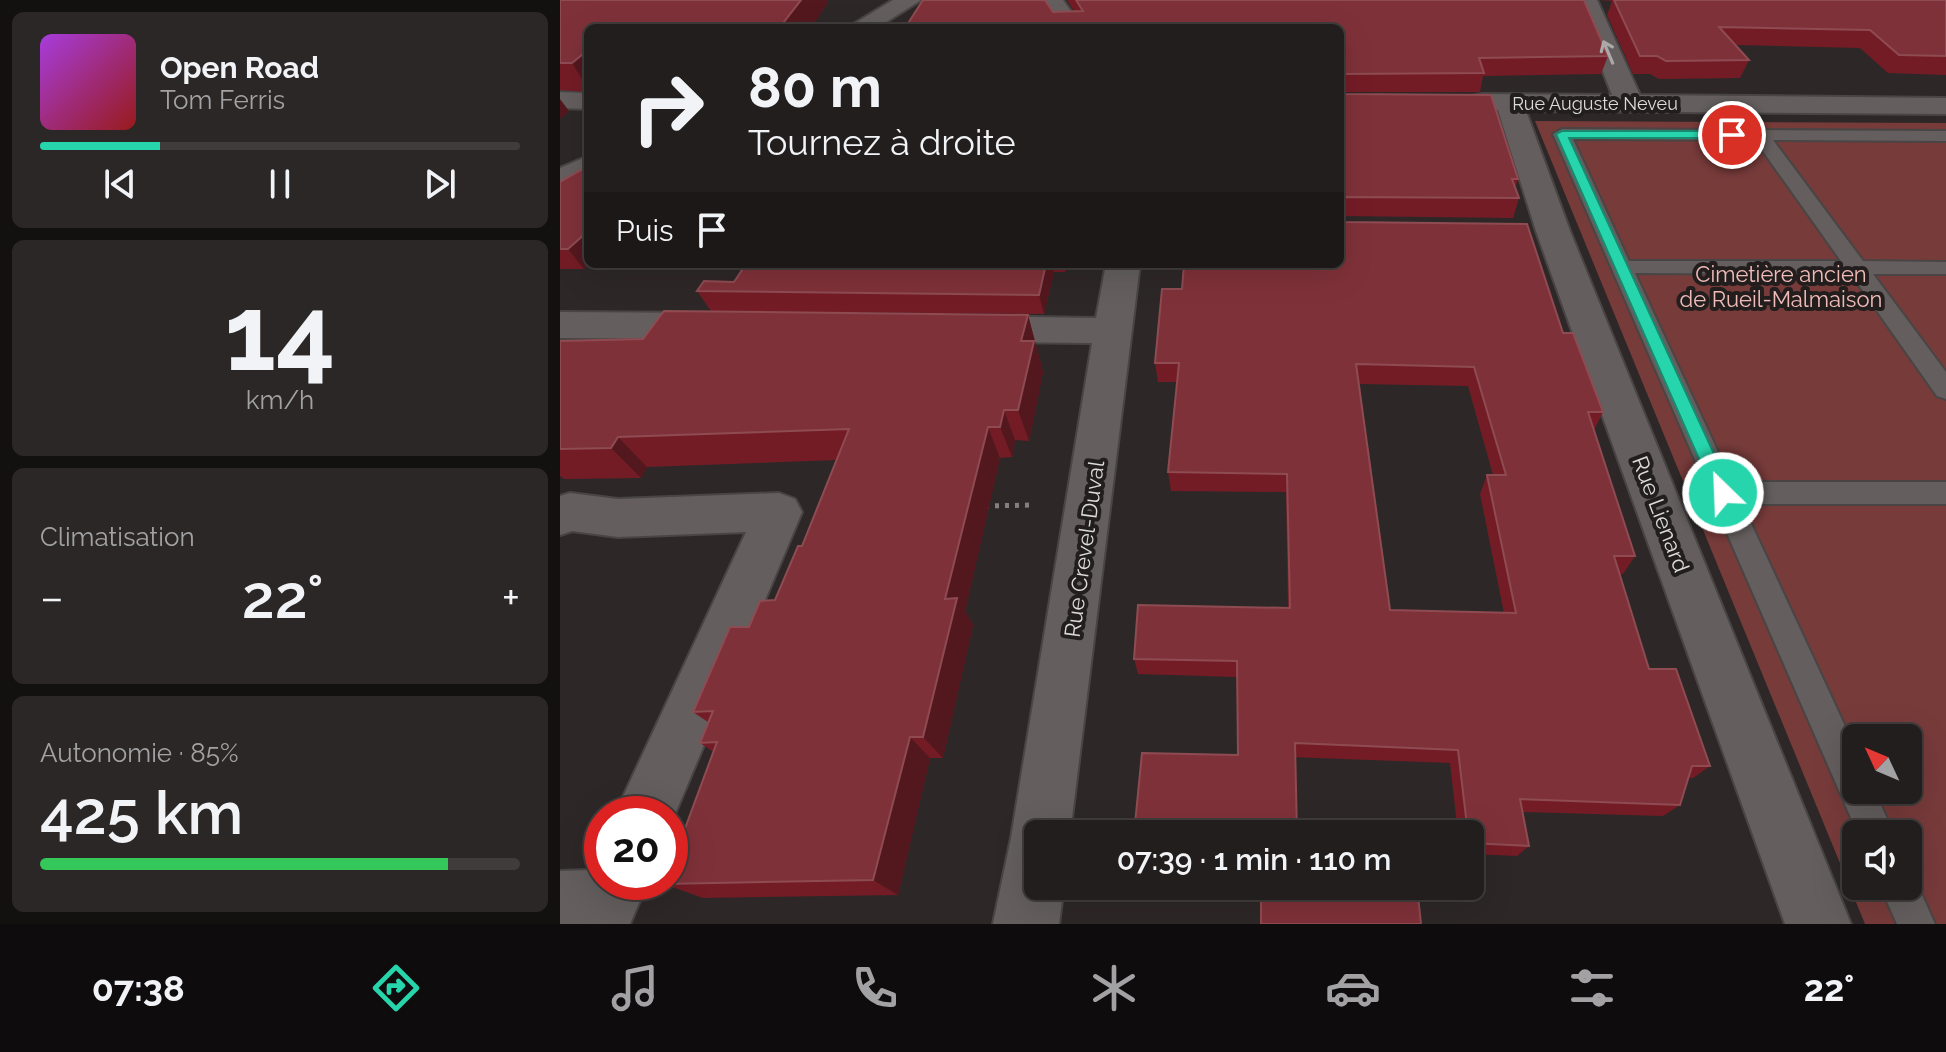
<!DOCTYPE html>
<html lang="fr">
<head>
<meta charset="utf-8">
<style>
  body { margin:0; font-family:Raleway,sans-serif; background:#2a2726; color:#f1f3f6; height:100vh; display:flex; flex-direction:column; font-size:30px; white-space:nowrap }
  * { box-sizing:border-box; margin:0 }
  p { font-size:26px; color:#a2a2a4 }
  .icon { flex:none; width:44px; height:44px; fill:none; stroke:currentColor; stroke-width:2; stroke-linecap:round; stroke-linejoin:round }
  .map { position:relative; flex:1; overflow:hidden }
  .drawer { display:flex; flex-direction:column; gap:12px; padding:12px; background:#131010; width:560px }
  .drawer>* { flex:none }
  .guide { position:absolute; left:24px; top:24px; width:760px; height:244px; border-radius:12px; box-shadow:0 8px 32px #0002,0 0 0 2px #3f3c3b; background:#221e1d; color:#f1f3f6; overflow:hidden }
  .needle { width:52px; rotate:314deg }
  .buttons { position:absolute; left:1282px; top:724px; display:grid; gap:16px }
  .buttons a { display:grid; place-items:center; width:80px; height:80px; border-radius:12px; background:#221e1d; box-shadow:0 8px 32px #0002,0 0 0 2px #3f3c3b; font-size:40px }
  .speed { position:absolute; left:24px; top:796px; display:flex; gap:16px; font-size:40px; font-weight:700; text-align:center }
  .speed>* { display:grid; place-content:center; width:104px; height:104px; border-radius:50%; background:#221e1d; box-shadow:0 8px 32px #0002,0 0 0 2px #3f3c3b; line-height:1 }
  .speed .limit { border:12px solid #d22; background:#fff; color:#111 }
  .pin { position:absolute; display:grid; place-items:center; width:68px; height:68px; color:#fff; margin:-34px; border:4px solid #fff; border-radius:50%; box-shadow:0 2px 8px #0007 }
  .me { position:absolute; width:88px; margin:-44px; rotate:336deg; stroke-linejoin:round; filter:drop-shadow(0 0 6px #0008) }
  .turn { display:flex; align-items:center; gap:28px; height:168px; padding:0 32px; font-size:36px }
  .turn .icon { width:104px; height:104px; stroke-width:2.5 }
  .turn b { display:block; font-size:56px; line-height:68px }
  .then { display:flex; align-items:center; height:76px; padding:0 32px; background:#0003; gap:16px; font-size:30px }
  .big { font-size:60px; font-weight:600; line-height:1.1 }
  .drawer .card { flex:1; display:flex; flex-direction:column; justify-content:center; gap:12px; min-width:0; padding:0 28px; border-radius:12px; background:#2a2726 }
  .drawer .dial { align-items:center; gap:0 }
  .dial b { font-size:104px; line-height:1 }
  .song { display:flex; align-items:center; gap:24px }
  .cover { width:96px; height:96px; border-radius:12px; background:linear-gradient(135deg,hsl(280 70% 55%),hsl(0 70% 35%)) }
  .played { height:8px; border-radius:4px; background:linear-gradient(90deg,#27d5ad 25%,#3f3c3b 25%) }
  .keys { display:flex; justify-content:space-around; direction:ltr }
  .heat { display:flex; justify-content:space-between; align-items:center; font-size:44px; direction:ltr }
  .charge { height:12px; border-radius:6px; background:linear-gradient(90deg,#34c759 85%,#3f3c3b 0) }
  .trip { position:absolute; left:464px; top:820px; width:460px; height:80px; border-radius:12px; background:#221e1d; box-shadow:0 8px 32px #0002,0 0 0 2px #3f3c3b; font-weight:600; line-height:80px; text-align:center }
  .tabs { display:flex; height:128px; justify-content:space-around; align-items:center; background:#0e0c0c; color:#a2a2a4 }
  .tabs .icon { width:56px; height:56px }
  .tabs .selected { color:#27d5ad }
  .tabs b { font-size:36px; color:#f1f3f6 }
  main { display:flex; flex:1; min-height:0 }
  .map>svg:first-child { display:block }
</style>
</head>
<body>
<main>
<section class="drawer">
<div class="card">
<div class="song"><i class="cover"></i><div><b>Open Road</b><p>Tom Ferris</p></div></div>
<div class="played"></div>
<div class="keys"><svg class="icon" aria-label="previous" viewBox="0 0 24 24"><path d="M18 5L8 12l10 7zM5 5v14"/></svg><svg class="icon" aria-label="pause" viewBox="0 0 24 24"><path d="M8 5v14M16 5v14"/></svg><svg class="icon" aria-label="next" viewBox="0 0 24 24"><path d="M6 5l10 7-10 7zM19 5v14"/></svg></div>
</div>
<div class="card dial"><b>14</b><p>km/h</p></div>
<div class="card"><p>Climatisation</p>
<div class="heat"><a>−</a><b class="big">22°</b><a>+</a></div>
</div>
<div class="card"><p>Autonomie · 85%</p><b class="big">425 km</b><div class="charge"></div></div>
</section>
<div class="map">
<svg width="1386" height="924" viewBox="0 0 1386 924">
  <rect width="100%" height="100%" fill="#2d2827"/>
  <path fill="#773b3a" fill-rule="evenodd" d="M975,121L1386,123V924H1305ZM1296,738H1348V790H1296ZM1296,834H1348V886H1296Z"/>
  <g fill="none" stroke-linecap="round" stroke-linejoin="round">
    <defs>
      <path id="lane" d="M1002,129L1386,131V141L1213,140L1303,261L1386,262V274H1313L1386,372V399L1377,396L1291,274L1075,273L1172,482H1386V504H1182L1296,750V790H1314L1334,834H1298L993,134ZM1013,139L1195,140L1281,261H1069Z
        M1348,871L1352,873L1375,924H1337L1320,886H1348Z"/>
      <path id="street" d="M333,0H361L317,28H287Z
        M480,0H503L523,28H499Z
        M1015,0H1037L1080,95L1386,98V114L966,111L1010,231L1291,924H1225L976,231L938,110L912,108L908,102L912,96L922,94L1052,95Z
        M0,92L28,93V109L0,108Z
        M28,156V178L0,190V168Z
        M546,264H580L510,834H478V886H504L499,924H433L451,838L532,343L413,342L400,338L394,329L400,320L413,316L536,318Z
        M0,312L152,313L165,317L171,326L165,335L152,339L0,338Z
        M10,493L58,499L219,493L235,499L242,512L110,826V814H55L186,532L58,537L12,531L0,535V496Z
        M42,856V882H88L70,924H0V871L29,870L34,860Z"/>
    </defs>
    <use href="#lane" stroke="#494545" stroke-width="4"/>
    <use href="#street" stroke="#494545" stroke-width="4"/>
    <path stroke="#84807f" stroke-width="5" stroke-dasharray="4 6" stroke-linecap="butt" d="M425,506L475,505"/>
    <use href="#lane" fill="#645e5e" fill-rule="evenodd"/>
    <use href="#street" fill="#645e5e" fill-rule="evenodd"/>
  </g>
  <path fill="#741c26" fill-rule="evenodd" d="M0,0H268V2L251,28H28V92L0,90Z
    M507,0H1024L1048,56L1041,74L923,76L920,92H781L782,94L958,179L955,189L959,198L953,218L780,216V28H345L493,12L514,11Z
    M1040,0H1386V75L1328,73L1300,48L1175,45L1189,60L1180,78L1099,79L1090,74H1073L1047,15L1052,1Z
    M0,182L29,264L24,269H0Z
    M782,222L1003,333L1043,412L1034,430L1075,556L1063,574H1059L1089,669L1150,766L1133,778H1128L1120,805L1103,816L962,812L969,846L957,856L910,854V834H898L890,763L678,755L677,677L578,674L574,659L728,608L726,492L611,491L608,472L617,382H598L595,363L622,289ZM799,384L908,386L933,475H927L920,494L944,613L830,610Z
    M186,264H506L505,272H494L484,314L151,311L137,291L174,282Z
    M468,315L483,372L469,441L455,440L452,457L440,458L405,611L413,625L383,758H370L338,895L143,898L104,884L154,752L140,743L148,722L133,712L189,627L215,600L242,546L276,460L87,467L81,478L4,479L0,476V341L83,339Z"/>
  <path fill="#53181e" d="M241,0H268V2L251,28H221Z
    M28,50V88L12,63Z
    M0,99L9,111L0,119Z
    M28,231L29,264L24,269L8,249Z
    M486,264H492L494,272L484,314L479,295Z
    M468,315L483,372L469,441L458,410L461,341Z
    M444,410L455,440L452,457L440,427Z
    M428,427L440,458L405,611L413,625L383,758L363,737L385,599Z
    M58,437L87,467L81,478L51,448Z
    M350,737L370,758L338,895L313,880Z"/>
  <path fill="#7f3139" stroke="#8e4b52" stroke-width="2" fill-rule="evenodd" d="M0,0H241L220,27H56L54,28H28V50L12,63H0Z
    M363,0H485L493,12L523,11L516,0H1024L1048,56L919,58L924,73L780,74V28H560L551,27V28H345Z
    M1054,0H1386V56L1339,55L1310,30L1159,27L1189,60L1106,61L1097,56H1080Z
    M780,79L782,94L931,95L958,179H952L959,198L782,197L780,211Z
    M28,166V231L8,249H0V182Z
    M780,220L782,222L967,224L1003,333H1013L1043,412H1028L1075,556H1054L1089,669H1116L1150,766H1132L1120,805L960,799L969,846L910,843V834H908L898,750L735,743L737,834H574L582,753L678,755L677,661L574,659L578,605L730,608L727,474L608,472L619,363H595L602,289H622L624,264H780ZM796,364L914,367L946,475H927L956,613L830,610Z
    M186,264H486L479,295L137,291L144,281L174,282Z
    M104,311L468,315L461,341H474L458,410H444L440,427H428L385,599L397,598L363,737H350L313,880L104,884L105,882H110V869L157,742L140,743L153,711L133,712L170,627H189L200,601L215,600L238,546H242L289,429L58,437L51,448L0,449V341L83,339Z
    M701,886H857L861,924H701Z"/>
  <defs><path id="oneway-shaft" d="M-6 0H5M1.5-3L5.5 0L1.5 3" fill="none" stroke-width="1.6" stroke-linecap="round" stroke-linejoin="round" transform="scale(2)"/></defs>
  <use stroke="#ada8a8" href="#oneway-shaft" transform="translate(1048 52) rotate(-113)"/>
  <path fill="#27d5ad" stroke="#198a70" stroke-width="2" d="M1172,131L1176,132V138H1009L1172,493L1163,500L1154,493L996,134L1002,131Z"/>
  <g text-anchor="middle" dominant-baseline="central" stroke-width="8" stroke-linejoin="round" paint-order="stroke">
    <g font-size="18" fill="#dddada" stroke="#231e1e">
      <text x="1035" y="103">Rue Auguste Neveu</text>
    </g>
    <g font-size="22" fill="#f1bbb8" stroke="#231e1e">
      <text x="1221" y="274">Cimetière ancien<tspan x="1221" dy="25">de Rueil-Malmaison</tspan></text>
    </g>
    <g font-size="22" fill="#dddada" stroke="#231e1e">
      <text transform="translate(1101 514) rotate(69)">Rue Lienard</text>
      <text transform="translate(524 549) rotate(-82)">Rue Crevel-Duval</text>
    </g>
  </g>
</svg>
<div class="buttons">
<a><svg class="needle" viewBox="-14 -14 28 28"><path d="M0-13l5 13h-10z" fill="#e53935"/><path d="M0 13l5-13h-10z" fill="#a2a2a4"/></svg></a>
<a><svg class="icon" aria-label="sound" viewBox="0 0 24 24"><path d="M4 9h4l5-4v14l-5-4H4zM17 9q2 3 0 6"/></svg></a>
</div>
<div class="speed"><div class="limit">20</div></div>
<div class="pin" style="left:1172px;top:135px;background:#d93025"><svg class="icon" aria-label="arrive" viewBox="0 0 24 24"><path d="M6 21V4h12l-3 4 3 4H6"/></svg></div>
<svg class="me" style="left:1163px;top:493px" viewBox="-20 -20 40 40"><circle r="17" fill="#27d5ad" stroke="#fff" stroke-width="3"/><path d="M0-11L8 9 0 5-8 9z" fill="#fff"/></svg>
<div class="trip">07:39 · 1 min · 110 m</div>
<div class="guide">
<div class="turn"><svg class="icon" aria-label="right" viewBox="0 0 24 24"><path d="M7 20v-9h11M14 6l5 5-5 5"/></svg><div><b>80 m</b>Tournez à droite</div></div>
<div class="then">Puis<svg class="icon" aria-label="arrive" viewBox="0 0 24 24"><path d="M6 21V4h12l-3 4 3 4H6"/></svg></div>
</div>
</div>
</main>
<nav class="tabs">
<b>07:38</b>
<svg class="icon selected" aria-label="directions" viewBox="0 0 24 24"><path d="M12 3l9 9-9 9-9-9zM9 14v-3h6M13 9l2 2-2 2"/></svg>
<svg class="icon" aria-label="music" viewBox="0 0 24 24"><path d="M9 18V5l10-2v13"/><circle cx="6" cy="18" r="3"/><circle cx="16" cy="16" r="3"/></svg>
<svg class="icon" aria-label="phone" viewBox="0 0 24 24"><path d="M5 4h4l2 5-3 2q2 4 5 5l2-3 5 2v4C11 20 4 13 5 4z"/></svg>
<svg class="icon" aria-label="climate" viewBox="0 0 24 24"><path d="M12 3v18M4 7l16 10M4 17L20 7"/></svg>
<svg class="icon" aria-label="car" viewBox="0 0 24 24"><path d="M5 17H2v-5l4-1 3-4h7l3 4 3 1v5h-3M9 17h6M6 11h13"/><circle cx="7" cy="17" r="2"/><circle cx="17" cy="17" r="2"/></svg>
<svg class="icon" aria-label="filters" viewBox="0 0 24 24"><path d="M4 7h16M4 17h16"/><circle cx="9" cy="7" r="2"/><circle cx="15" cy="17" r="2"/></svg>
<b>22°</b>
</nav>
</body>
</html>
